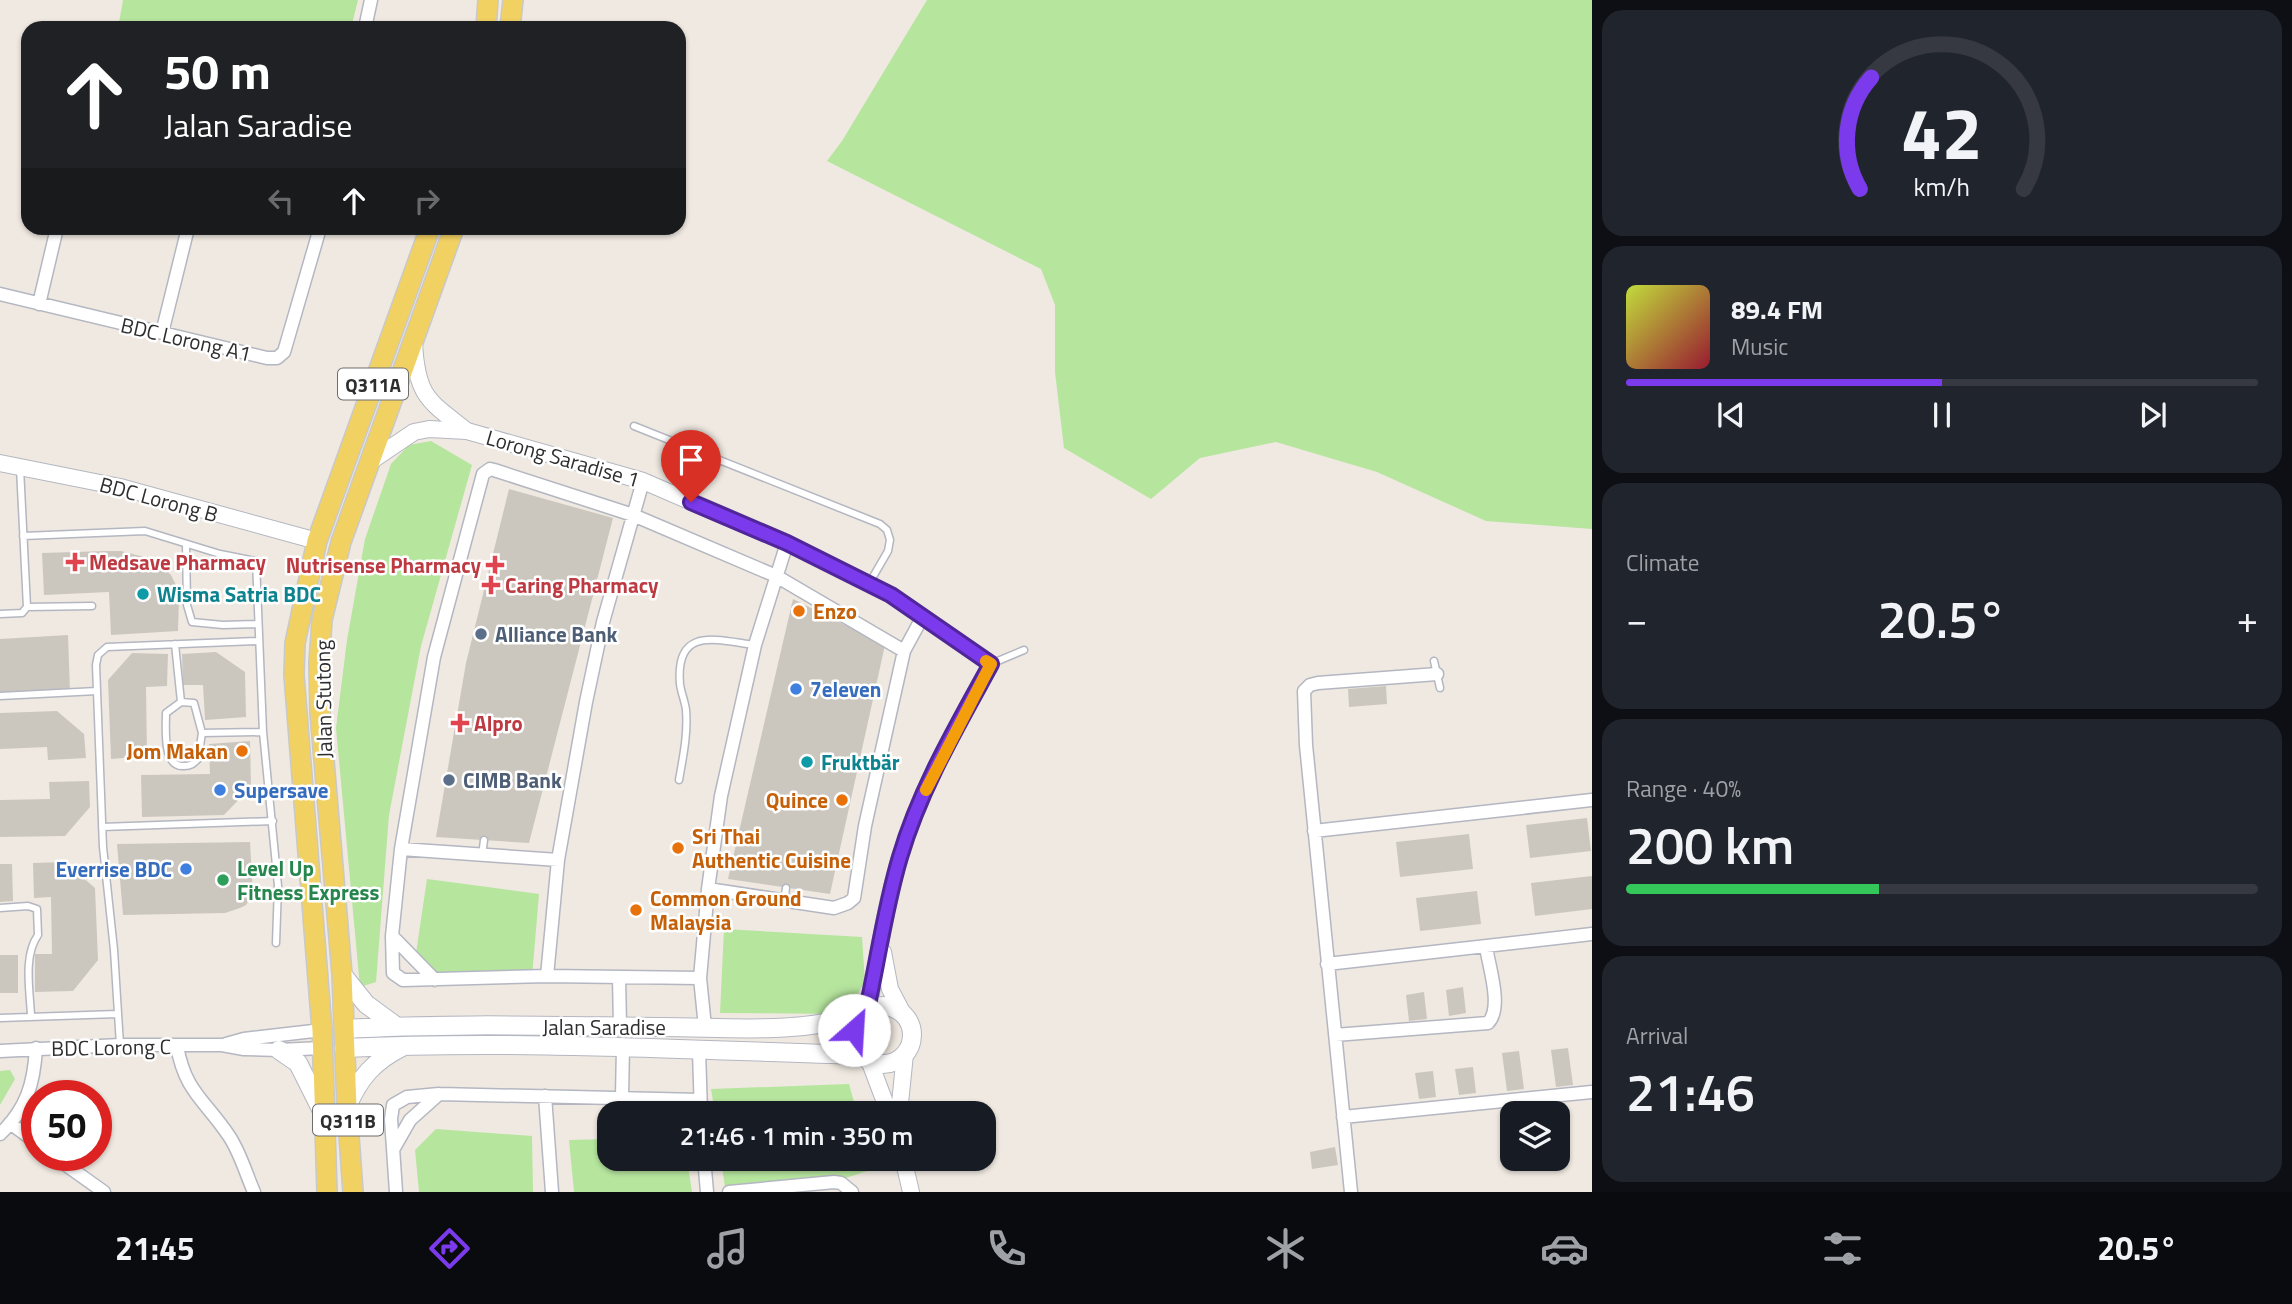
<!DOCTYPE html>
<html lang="en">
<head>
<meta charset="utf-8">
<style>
  body { margin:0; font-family:"Titillium Web",sans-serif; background:#20242c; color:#f1f3f6; height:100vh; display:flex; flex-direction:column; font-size:26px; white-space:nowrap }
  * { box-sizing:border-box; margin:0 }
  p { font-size:23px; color:#9ea1a6 }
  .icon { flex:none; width:38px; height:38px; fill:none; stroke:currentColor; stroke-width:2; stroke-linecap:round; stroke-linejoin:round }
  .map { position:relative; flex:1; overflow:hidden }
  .details { display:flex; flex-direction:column; gap:10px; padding:10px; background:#0d0f14; width:700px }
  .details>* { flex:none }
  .hud { position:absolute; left:21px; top:21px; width:665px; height:214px; border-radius:21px; box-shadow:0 2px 5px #0004; background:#202124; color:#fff; overflow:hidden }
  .fabs { position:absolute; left:1500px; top:1101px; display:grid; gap:14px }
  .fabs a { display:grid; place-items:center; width:70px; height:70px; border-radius:14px; background:#171b24; box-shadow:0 2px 5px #0004; font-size:35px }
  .speed { position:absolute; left:21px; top:1080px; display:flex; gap:14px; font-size:35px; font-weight:700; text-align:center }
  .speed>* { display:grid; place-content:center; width:91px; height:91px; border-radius:50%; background:#171b24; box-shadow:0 2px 5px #0004; line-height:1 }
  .speed .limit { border:10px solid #d22; background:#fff; color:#111 }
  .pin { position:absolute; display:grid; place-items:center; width:60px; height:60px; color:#fff; margin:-72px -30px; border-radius:50% 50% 50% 0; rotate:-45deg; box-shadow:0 0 7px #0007 }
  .pin .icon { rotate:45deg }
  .me { position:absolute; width:77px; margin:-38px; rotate:26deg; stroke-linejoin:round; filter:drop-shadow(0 0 5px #0008) }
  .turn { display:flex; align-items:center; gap:24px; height:147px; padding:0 28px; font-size:32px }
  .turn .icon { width:91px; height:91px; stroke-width:2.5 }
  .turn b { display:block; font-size:49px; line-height:60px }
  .lanes { display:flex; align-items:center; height:66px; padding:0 28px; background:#0003; justify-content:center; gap:35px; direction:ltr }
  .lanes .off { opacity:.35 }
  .big { font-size:52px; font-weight:600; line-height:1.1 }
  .details .card { flex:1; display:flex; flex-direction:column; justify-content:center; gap:10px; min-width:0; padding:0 24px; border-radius:21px; background:#20242c }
  .details .dial { align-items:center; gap:0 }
  .dial svg { height:182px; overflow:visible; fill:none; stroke:#363941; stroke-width:7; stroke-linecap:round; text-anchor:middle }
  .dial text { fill:#f1f3f6; stroke:none }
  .song { display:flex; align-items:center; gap:21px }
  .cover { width:84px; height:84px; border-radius:10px; background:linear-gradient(135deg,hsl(70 70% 55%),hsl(350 70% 35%)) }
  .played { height:7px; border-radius:4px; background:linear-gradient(90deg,#7c3aed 50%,#363941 50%) }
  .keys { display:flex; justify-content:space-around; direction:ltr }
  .heat { display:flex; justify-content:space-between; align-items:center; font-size:38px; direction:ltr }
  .charge { height:10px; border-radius:5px; background:linear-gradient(90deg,#34c759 40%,#363941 0) }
  .trip { position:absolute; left:597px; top:1101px; width:399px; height:70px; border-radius:21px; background:#171b24; box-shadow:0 2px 5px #0004; font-weight:600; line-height:70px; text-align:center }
  .menu { display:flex; height:112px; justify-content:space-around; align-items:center; background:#090b0e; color:#9ea1a6 }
  .menu .icon { width:49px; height:49px }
  .menu .on { color:#7c3aed }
  .menu b { font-size:32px; color:#f1f3f6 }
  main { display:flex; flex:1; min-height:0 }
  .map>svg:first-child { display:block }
</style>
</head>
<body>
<main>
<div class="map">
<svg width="1592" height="1192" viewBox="0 0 1592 1192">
  <rect width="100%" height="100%" fill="#efe9e1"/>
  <path fill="#b6e59e" d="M123,0H358L351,28H118Z
    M927,0H1592V529L1486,521L1377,472L1276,442L1200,458L1151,499L1064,448L1055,372V305L1041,269L827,161L842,141Z
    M431,441L472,465L421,646L389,815L376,982L360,987L336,728L347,640L365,539L391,464L409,445Z
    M427,879L539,894L532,977L524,970L436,974L416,953Z
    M724,929L862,937L865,982L845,1014L720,1013Z
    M10,1070L15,1079L0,1105V1071Z
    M849,1084L857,1113H715L711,1089Z
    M436,1129L532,1136L533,1192H419L415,1150Z
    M609,1139V1158L687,1159L692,1192H574L569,1140Z
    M721,1159H870L873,1169L843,1179L725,1188Z"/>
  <path fill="#cbc7bf" d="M509,489L613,518L529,843L436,837L466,663Z
    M107,551H121L148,558L160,565L171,575L177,587L179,601L178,631L111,635L109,592L44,595L42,553Z
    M793,599L885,645L830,894L728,879Z
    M68,635L70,692L0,694V639Z
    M216,652L245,672L246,717L205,720L203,685H183L182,654Z
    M132,653L168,654L167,686L146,687L147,756L111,759L108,680Z
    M1386,686L1387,704L1349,707L1348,689Z
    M57,711L84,734L86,758L48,760L47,747L0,749V713Z
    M250,741L251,787L224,815L142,817L141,775L210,774L209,744Z
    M89,781L90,807L65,836L0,837V800L50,799L49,782Z
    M1587,818L1591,851L1530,858L1526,825Z
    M1469,834L1473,869L1400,877L1396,842Z
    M250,842L253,894L246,905L240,908L225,913L123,915L117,844Z
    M65,862L95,888L98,960L73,991L35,992V954H52L51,897L34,898L33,863Z
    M0,864H12L13,901L0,902Z
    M1592,876V909L1535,916L1531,883Z
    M1477,891L1481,924L1420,931L1416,898Z
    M0,955H18V993H0Z
    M1463,987L1466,1013L1449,1016L1446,990Z
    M1424,992L1427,1019L1409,1021L1406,995Z
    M1568,1048L1573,1085L1556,1087L1551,1050Z
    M1519,1051L1524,1089L1507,1091L1502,1053Z
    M1473,1067L1476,1093L1459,1095L1455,1069Z
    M1433,1071L1436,1097L1419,1099L1415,1073Z
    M1335,1147L1338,1165L1312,1169L1310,1152Z"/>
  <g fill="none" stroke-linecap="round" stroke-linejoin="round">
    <defs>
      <path id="service" d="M634,426L880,524L887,530L890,540L888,551L870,582
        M23,536L145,531L220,554L256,561L263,732L278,886L276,943
        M186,544L187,605L192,622L223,625L258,624
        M27,607L92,606
        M0,614L22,613L27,607L20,468
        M175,644L181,702
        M1434,661L1440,688
        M993,663L1024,650
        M0,696L97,691
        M181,702L194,703L202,733L198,759C193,764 191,766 184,766C162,768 166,727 166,713Z
        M202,733L263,732
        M679,780C683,757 688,734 686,710C685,701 681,693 680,684C675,626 716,640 755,645
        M102,827L273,821
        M482,856L484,840
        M784,901L786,888
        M0,908L28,906L37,909L38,935C23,956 30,991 31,1016
        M0,1018L117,1014
        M120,1045L114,950L103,847L96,665L98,655L107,647L259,641"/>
      <path id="minor" d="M365,28L371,0
        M0,294L267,358H277L284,352L320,228
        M39,304L57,228
        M162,333L188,228
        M1314,831L1592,800
        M401,849L558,860
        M708,889L834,908L848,903L854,898L865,826L904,651L923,616
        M392,936L435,980
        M1327,964L1592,934
        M547,976L558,860L586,702L603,622L643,481
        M619,977L620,1026
        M700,978L547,976L403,980L393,973L392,936L401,849L434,657L483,474L490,469L494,470L633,515L776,576L904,651
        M705,1027L700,978L708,889L721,796L755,645L787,543
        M1335,1035L1488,1023C1503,1008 1489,967 1486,947
        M226,1044L244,1039L322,1030
        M177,1046C185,1092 205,1100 229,1136C240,1152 246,1174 254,1192
        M0,1051L120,1045H222L244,1049L279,1050L322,1048
        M699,1051L701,1113
        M545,1096L552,1192
        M622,1096L623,1047
        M1343,1117L1592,1092
        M10,1123L37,1143
        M0,1134C27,1109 34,1083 36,1048
        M394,1148L410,1120L439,1094
        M52,1155L104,1192
        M704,1158L707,1192
        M396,1192L391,1119L393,1105L407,1097L439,1094L700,1100
        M729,1192L834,1182L841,1183L852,1192
        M1351,1192L1306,745L1304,691L1310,685L1318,683L1437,674"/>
      <path id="tertiary" d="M414,343C417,396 427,400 467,431
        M0,463L120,487L317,541
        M368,463L414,432L429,429L467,431L643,481L787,543L891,595L991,664C957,726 920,789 900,857C885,907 878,959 868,1009
        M883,952L890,989L901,1010
        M869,1060L889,1113
        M899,1113L905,1054
        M903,1158L911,1192"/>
      <path id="secondary" d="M342,974L366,1004L396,1026
        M854 1035a29 29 0 1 1 58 0a29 29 0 1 1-58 0Z
        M344,1029C449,1023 556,1026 662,1027C729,1027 798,1035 862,1014
        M344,1048C516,1040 689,1050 861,1055
        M279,1050L298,1063L324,1115
        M347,1107C359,1078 374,1061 402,1047"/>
      <path id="primary" d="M486,28L488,0
        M510,28L513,0
        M327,1192L322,1030L294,675L295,643L317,541L430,228
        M353,1192L347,1108L342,974L320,713L319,663L322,620L341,542L454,228"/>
    </defs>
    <use href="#service" stroke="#b4b7c1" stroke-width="9"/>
    <use href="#minor" stroke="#b4b7c1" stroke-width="15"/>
    <use href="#tertiary" stroke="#b4b7c1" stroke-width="18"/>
    <use href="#secondary" stroke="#b4b7c1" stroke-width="20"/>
    <use href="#primary" stroke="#c9c9c9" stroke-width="22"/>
    <use href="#service" stroke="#fff" stroke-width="6"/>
    <use href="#minor" stroke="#fff" stroke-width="12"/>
    <use href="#tertiary" stroke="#fff" stroke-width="16"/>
    <use href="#secondary" stroke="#fff" stroke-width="18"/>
    <use href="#primary" stroke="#f2d163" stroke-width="19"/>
  </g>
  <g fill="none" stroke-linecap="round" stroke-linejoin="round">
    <defs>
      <path id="route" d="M691,502L787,543L891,595L991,664C957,726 920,789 900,857C885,907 878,959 867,1009L857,1021L854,1030"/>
    </defs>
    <use href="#route" stroke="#51269a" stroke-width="18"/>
    <use href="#route" stroke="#7c3aed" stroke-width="12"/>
    <path stroke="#f59e0b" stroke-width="12" d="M926,790L991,664L986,661"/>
  </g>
  <g fill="#e0444e" stroke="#fff" stroke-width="2.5">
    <path d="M71.5 551.5h7v7h7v7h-7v7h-7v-7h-7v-7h7z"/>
    <path d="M491.5 554.5h7v7h7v7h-7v7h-7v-7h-7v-7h7z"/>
    <path d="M487.5 574.5h7v7h7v7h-7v7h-7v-7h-7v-7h7z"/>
    <path d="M456.5 712.5h7v7h7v7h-7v7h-7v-7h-7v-7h7z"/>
  </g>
  <g fill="#0f9aa8" stroke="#fff" stroke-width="2.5">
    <circle cx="143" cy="594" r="7"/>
    <circle cx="807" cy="762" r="7"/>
  </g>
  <g fill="#e8710a" stroke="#fff" stroke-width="2.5">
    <circle cx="799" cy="611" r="7"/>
    <circle cx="242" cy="751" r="7"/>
    <circle cx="842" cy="800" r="7"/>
    <circle cx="678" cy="848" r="7"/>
    <circle cx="636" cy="910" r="7"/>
  </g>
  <g fill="#5c6f8a" stroke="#fff" stroke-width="2.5">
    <circle cx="481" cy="634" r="7"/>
    <circle cx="449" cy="780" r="7"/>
  </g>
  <g fill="#3f7fe0" stroke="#fff" stroke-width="2.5">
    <circle cx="796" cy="689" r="7"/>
    <circle cx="220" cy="790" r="7"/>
    <circle cx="186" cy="869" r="7"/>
  </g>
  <circle fill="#2e9e5b" stroke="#fff" stroke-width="2.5" cx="223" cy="880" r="7"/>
  <g text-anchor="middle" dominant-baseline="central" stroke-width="5" stroke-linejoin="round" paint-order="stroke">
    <g fill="#fff" stroke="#6d6d6d" stroke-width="2">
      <rect x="338" y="368.5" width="70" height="31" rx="5"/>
      <rect x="313" y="1104.5" width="70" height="31" rx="5"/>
    </g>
    <g font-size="19" font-weight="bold" fill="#2e2e2e">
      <text x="373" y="384">Q311A</text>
      <text x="348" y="1120">Q311B</text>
    </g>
    <g font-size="21" fill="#2e2e2e" stroke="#fff">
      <text transform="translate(186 339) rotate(13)">BDC Lorong A1</text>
      <text transform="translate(563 458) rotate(16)">Lorong Saradise 1</text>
      <text transform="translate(159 499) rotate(15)">BDC Lorong B</text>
      <text transform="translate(323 699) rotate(-91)">Jalan Stutong</text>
      <text x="604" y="1027">Jalan Saradise</text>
      <text transform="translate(111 1047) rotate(-1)">BDC Lorong C</text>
    </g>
    <g font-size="21" font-weight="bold" fill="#be3a42" stroke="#fff" text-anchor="start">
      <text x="89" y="562">Medsave Pharmacy</text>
      <text x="481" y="565" text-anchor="end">Nutrisense Pharmacy</text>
      <text x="505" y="585">Caring Pharmacy</text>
      <text x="474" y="723">Alpro</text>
    </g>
    <g font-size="21" font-weight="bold" fill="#0d838f" stroke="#fff" text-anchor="start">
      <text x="157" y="594">Wisma Satria BDC</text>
      <text x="821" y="762">Fruktbär</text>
    </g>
    <g font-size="21" font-weight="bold" fill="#c56008" stroke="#fff" text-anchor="start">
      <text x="813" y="611">Enzo</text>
      <text x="228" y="751" text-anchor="end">Jom Makan</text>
      <text x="828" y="800" text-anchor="end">Quince</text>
      <text x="692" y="836">Sri Thai<tspan x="692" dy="24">Authentic Cuisine</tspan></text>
      <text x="650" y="898">Common Ground<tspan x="650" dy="24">Malaysia</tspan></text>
    </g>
    <g font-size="21" font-weight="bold" fill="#4e5e75" stroke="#fff" text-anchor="start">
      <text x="495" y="634">Alliance Bank</text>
      <text x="463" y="780">CIMB Bank</text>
    </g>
    <g font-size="21" font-weight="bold" fill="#366cbe" stroke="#fff" text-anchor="start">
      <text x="810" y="689">7eleven</text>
      <text x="234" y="790">Supersave</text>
      <text x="172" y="869" text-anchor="end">Everrise BDC</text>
    </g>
    <g font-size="21" font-weight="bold" fill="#27864d" stroke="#fff" text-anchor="start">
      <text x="237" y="868">Level Up<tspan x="237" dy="24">Fitness Express</tspan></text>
    </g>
  </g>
</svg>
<div class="fabs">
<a><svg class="icon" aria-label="layers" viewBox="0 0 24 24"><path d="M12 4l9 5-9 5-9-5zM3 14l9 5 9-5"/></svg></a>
</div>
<div class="speed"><div class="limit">50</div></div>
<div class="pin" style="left:691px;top:502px;background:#d93025"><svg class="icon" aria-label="arrive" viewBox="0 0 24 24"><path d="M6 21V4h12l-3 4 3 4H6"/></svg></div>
<svg class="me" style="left:854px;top:1030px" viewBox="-20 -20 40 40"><circle r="19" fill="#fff"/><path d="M0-13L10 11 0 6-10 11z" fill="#7c3aed"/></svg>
<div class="trip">21:46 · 1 min · 350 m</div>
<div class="hud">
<div class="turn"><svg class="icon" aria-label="ahead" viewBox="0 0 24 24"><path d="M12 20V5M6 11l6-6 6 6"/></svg><div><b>50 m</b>Jalan Saradise</div></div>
<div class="lanes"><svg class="icon off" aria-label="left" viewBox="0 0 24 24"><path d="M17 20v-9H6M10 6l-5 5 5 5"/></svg><svg class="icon" aria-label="ahead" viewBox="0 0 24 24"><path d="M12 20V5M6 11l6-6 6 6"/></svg><svg class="icon off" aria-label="right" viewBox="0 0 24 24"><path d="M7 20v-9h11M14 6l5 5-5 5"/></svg></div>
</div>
</div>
<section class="details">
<div class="card dial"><svg viewBox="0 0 100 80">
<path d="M14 69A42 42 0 1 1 86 69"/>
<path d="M14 69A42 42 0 0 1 19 20" stroke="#7c3aed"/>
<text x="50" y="56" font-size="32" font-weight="700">42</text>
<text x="50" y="72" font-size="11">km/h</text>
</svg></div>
<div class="card">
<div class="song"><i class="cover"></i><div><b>89.4 FM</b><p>Music</p></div></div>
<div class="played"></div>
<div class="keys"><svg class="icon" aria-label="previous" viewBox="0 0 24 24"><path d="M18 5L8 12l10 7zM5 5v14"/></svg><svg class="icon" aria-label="pause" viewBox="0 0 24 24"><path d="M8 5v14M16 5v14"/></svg><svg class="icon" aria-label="next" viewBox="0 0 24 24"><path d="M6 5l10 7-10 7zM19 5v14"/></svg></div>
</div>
<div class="card"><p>Climate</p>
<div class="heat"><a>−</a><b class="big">20.5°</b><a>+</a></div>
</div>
<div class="card"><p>Range · 40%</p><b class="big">200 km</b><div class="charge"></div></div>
<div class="card"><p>Arrival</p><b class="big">21:46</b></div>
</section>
</main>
<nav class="menu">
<b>21:45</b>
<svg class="icon on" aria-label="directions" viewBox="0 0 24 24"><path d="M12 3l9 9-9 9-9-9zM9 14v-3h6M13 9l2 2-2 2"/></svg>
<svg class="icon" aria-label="music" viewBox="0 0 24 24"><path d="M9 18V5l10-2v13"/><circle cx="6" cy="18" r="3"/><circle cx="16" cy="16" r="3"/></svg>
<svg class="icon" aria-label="phone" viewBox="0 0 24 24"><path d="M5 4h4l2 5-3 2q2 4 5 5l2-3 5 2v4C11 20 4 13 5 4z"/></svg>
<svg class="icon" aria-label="climate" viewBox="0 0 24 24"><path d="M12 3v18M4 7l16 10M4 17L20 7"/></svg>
<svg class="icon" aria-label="car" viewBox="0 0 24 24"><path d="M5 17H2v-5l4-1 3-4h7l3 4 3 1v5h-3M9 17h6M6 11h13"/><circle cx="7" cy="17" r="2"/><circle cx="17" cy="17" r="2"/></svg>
<svg class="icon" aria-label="filters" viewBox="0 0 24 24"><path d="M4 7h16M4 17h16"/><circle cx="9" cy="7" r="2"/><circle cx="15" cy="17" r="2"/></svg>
<b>20.5°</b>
</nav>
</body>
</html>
